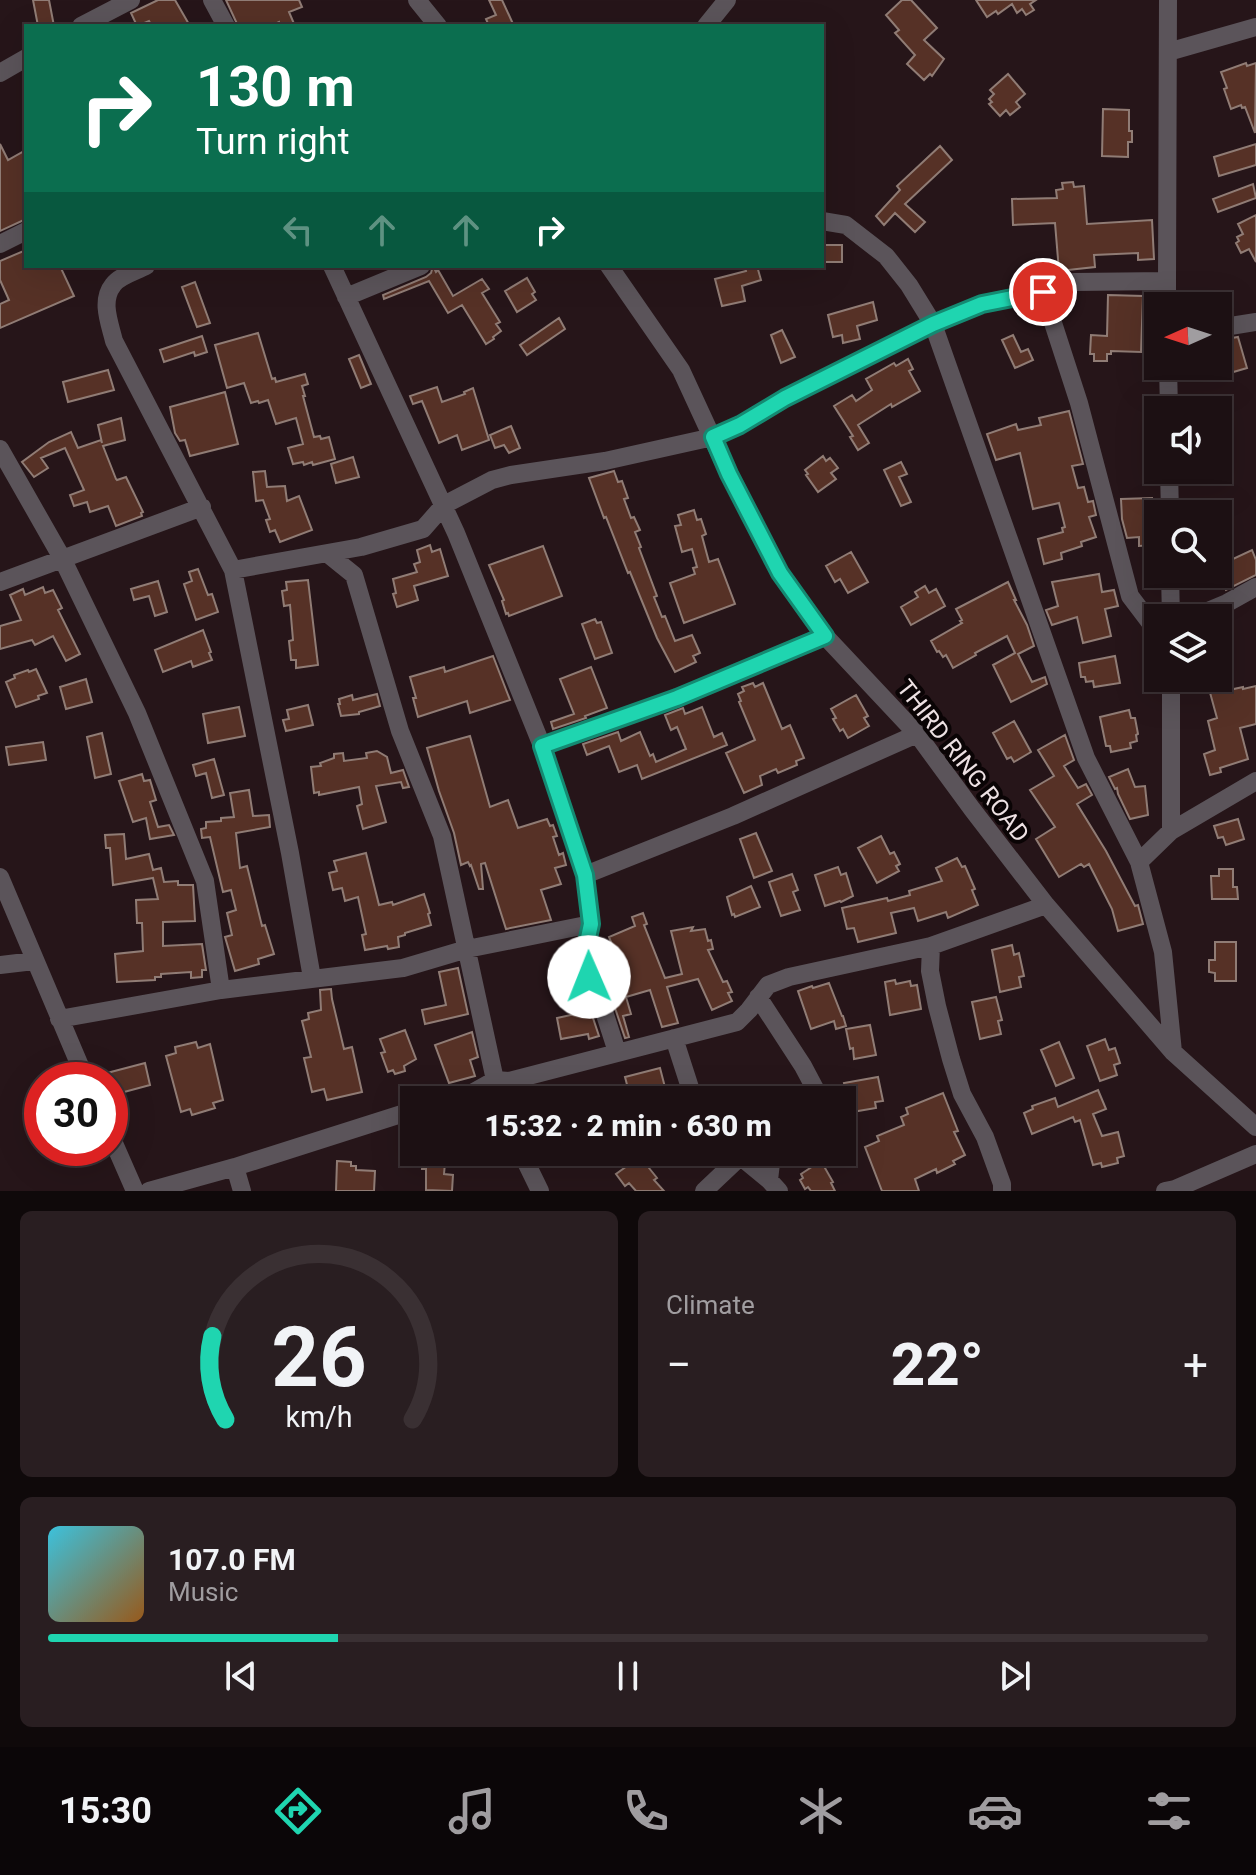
<!DOCTYPE html>
<html lang="en">
<head>
<meta charset="utf-8">
<style>
  body { margin:0; font-family:Roboto,sans-serif; background:#291e21; color:#f1f3f6; height:100vh; display:flex; flex-direction:column; font-size:30px; white-space:nowrap }
  * { box-sizing:border-box; margin:0 }
  p { font-size:26px; color:#a09da0 }
  .icon { flex:none; width:44px; height:44px; fill:none; stroke:currentColor; stroke-width:2; stroke-linecap:round; stroke-linejoin:round }
  .map { position:relative; height:1191px; overflow:hidden }
  .sheet { display:flex; flex-direction:column; gap:20px; padding:20px; background:#0f090a; flex:1 }
  .sheet>* { flex:none }
  .top-card { position:absolute; left:24px; top:24px; width:800px; height:244px; border-radius:0px; box-shadow:0 8px 32px #0002,0 0 0 2px #3a3033; background:#0b6e4f; color:#fff; overflow:hidden }
  .needle { width:52px; rotate:267deg }
  .controls { position:absolute; left:1144px; top:292px; display:grid; gap:16px }
  .controls a { display:grid; place-items:center; width:88px; height:88px; border-radius:0px; background:#1c1013; box-shadow:0 8px 32px #0002,0 0 0 2px #3a3033; font-size:40px }
  .speed { position:absolute; left:24px; top:1062px; display:flex; gap:16px; font-size:40px; font-weight:700; text-align:center }
  .speed>* { display:grid; place-content:center; width:104px; height:104px; border-radius:50%; background:#1c1013; box-shadow:0 8px 32px #0002,0 0 0 2px #3a3033; line-height:1 }
  .speed .limit { border:12px solid #d22; background:#fff; color:#111 }
  .pin { position:absolute; display:grid; place-items:center; width:68px; height:68px; color:#fff; margin:-34px; border:4px solid #fff; border-radius:50%; box-shadow:0 2px 8px #0007 }
  .me { position:absolute; width:88px; margin:-44px; rotate:359deg; stroke-linejoin:round; filter:drop-shadow(0 0 6px #0008) }
  .turn { display:flex; align-items:center; gap:28px; height:168px; padding:0 40px; font-size:36px }
  .turn .icon { width:104px; height:104px; stroke-width:2.5 }
  .turn b { display:block; font-size:56px; line-height:68px }
  .lanes { display:flex; align-items:center; height:76px; padding:0 40px; background:#0003; justify-content:center; gap:40px; direction:ltr }
  .lanes .off { opacity:.35 }
  .big { font-size:60px; font-weight:800; line-height:1.1 }
  .sheet .tile { flex:1; display:flex; flex-direction:column; justify-content:center; gap:12px; min-width:0; padding:0 28px; border-radius:12px; background:#291e21 }
  .sheet .dial { align-items:center; gap:0 }
  .dial svg { height:208px; overflow:visible; fill:none; stroke:#3a3033; stroke-width:7; stroke-linecap:round; text-anchor:middle }
  .dial text { fill:#f1f3f6; stroke:none }
  .song { display:flex; align-items:center; gap:24px }
  .cover { width:96px; height:96px; border-radius:12px; background:linear-gradient(135deg,hsl(190 70% 55%),hsl(30 70% 35%)) }
  .played { height:8px; border-radius:4px; background:linear-gradient(90deg,#1fd5b0 25%,#3a3033 25%) }
  .keys { display:flex; justify-content:space-around; direction:ltr }
  .heat { display:flex; justify-content:space-between; align-items:center; font-size:44px; direction:ltr }
  .sheet .tiles { flex:1; display:grid; gap:20px; grid-template-columns:1fr 1fr }
  .tile:last-child { grid-column:span 2 }
  .trip { position:absolute; left:400px; top:1086px; width:456px; height:80px; border-radius:0px; background:#1c1013; box-shadow:0 8px 32px #0002,0 0 0 2px #3a3033; font-weight:800; line-height:80px; text-align:center }
  .tab-bar { display:flex; height:128px; justify-content:space-around; align-items:center; background:#0b0608; color:#a09da0 }
  .tab-bar .icon { width:56px; height:56px }
  .tab-bar .on { color:#1fd5b0 }
  .tab-bar b { font-size:36px; color:#f1f3f6 }
  .map>svg:first-child { display:block }
</style>
</head>
<body>
<div class="map">
<svg width="1256" height="1191" viewBox="0 0 1256 1191">
  <rect width="100%" height="100%" fill="#261519"/>
  <path fill="#563126" stroke="#907c75" stroke-width="2" d="M33,0H49L54,26H38Z
    M158,0H175L190,26H152L149,21L137,26L131,13Z
    M226,0H299L302,7L289,12L295,26H280L279,22L271,26H238Z
    M489,0H502L514,26H489L486,19L496,15Z
    M902,0H911L937,28L924,40L944,59L932,76L930,74L924,80L907,64L915,55L895,33L899,30L886,15Z
    M976,0H1036L1030,4L1034,10L1026,15L1022,9L1017,13L1012,4L998,14L996,11L987,17Z
    M1246,63L1247,66L1256,63L1255,133L1245,107L1242,108L1241,105L1231,109L1224,89L1227,88L1221,72Z
    M1008,74L1025,94L1016,102L1020,107L1010,115L1006,110L1000,116L989,104L992,102L989,99L994,94L990,90Z
    M1103,109L1129,110V131H1132V142H1128V157L1102,156Z
    M0,144L8,160L26,150V219L0,231Z
    M1256,144V165L1219,176L1214,157Z
    M940,146L952,160L905,204L925,222L915,232L895,213L884,225L876,216L900,190L897,186Z
    M1073,182L1074,187L1084,186L1087,224L1152,220L1154,259L1138,260V253L1094,255L1095,267L1059,271L1055,223L1013,225L1012,199L1057,198L1056,190L1063,189L1062,183Z
    M1253,184L1256,198L1218,212L1213,199Z
    M1256,215V262L1249,249L1241,253L1236,243L1239,241L1237,237L1243,234L1238,224Z
    M822,245H842V262H822Z
    M26,250V266H60L74,296L0,328V304L9,300L0,280V261Z
    M433,266L436,272L438,270L453,296L482,279L489,289L482,293L500,322L496,324L501,331L493,337L494,339L486,344L462,305L448,313L429,281L384,299L383,295L426,277L431,273Z
    M745,266H757L761,280L742,286L745,301L722,306L715,279L746,271Z
    M527,278L535,292L532,294L536,300L517,312L505,291Z
    M195,282L210,323L197,327L182,287Z
    M1108,295L1143,296L1141,352L1111,351V354H1107V361H1094V354H1090L1091,335L1107,336Z
    M873,302L877,320L857,326L860,339L843,343L842,335L833,337L828,315Z
    M559,318L565,329L527,355L520,345Z
    M782,330L795,357L781,363L771,335Z
    M258,333L272,379L275,378L276,382L305,374L308,384L302,386L305,396H303L314,437L320,436L321,439L329,437L335,459L313,465L312,462L304,465L303,462L293,464L288,448L303,444L296,418L276,424L268,400L259,403L258,401L251,403L244,383L227,388L215,345Z
    M1013,335L1021,352L1028,349L1033,360L1015,368L1002,340Z
    M202,336L207,352L195,356L194,352L164,362L160,350Z
    M1238,337L1247,368L1230,373L1220,340Z
    M359,355L371,384L361,388L349,359Z
    M908,359L913,369L909,371L920,391L892,407L891,404L858,425L869,443L858,450L850,437L853,436L834,406L852,395L856,401L872,390L866,379L894,363L896,366Z
    M108,370L114,390L68,402L63,382Z
    M437,387L442,402L465,394L464,392L473,388L489,440L462,450L457,435L439,443L422,401L413,404L410,396Z
    M225,392L238,444L190,456L185,440L180,441L175,433L170,407Z
    M1069,411L1083,464L1072,466L1078,488L1084,487L1088,502L1093,501L1096,515L1089,517L1096,537L1081,542L1082,546L1061,553L1062,559L1044,564L1038,539L1063,532L1062,528L1065,527L1059,503L1033,509L1020,453L996,460L987,434L1016,424L1018,430L1041,425L1039,418Z
    M121,418L125,440L103,446L116,479L117,480L126,477L143,512L141,513L142,516L116,526L108,506L90,512L87,502L74,506L70,495L84,490L65,448L41,458L48,468L34,477L22,462L49,442L71,432L78,448L101,440L102,443L98,425Z
    M511,426L520,448L509,453L504,445L495,448L490,435Z
    M823,456L826,461L830,458L838,468L831,473L836,479L818,492L806,475L808,474L805,470Z
    M353,457L359,477L336,483L331,464Z
    M901,462L907,474L899,477L911,502L901,506L884,470Z
    M265,471L267,487L285,486L287,501L299,496L312,530L280,542L275,530L270,532L266,520L270,519L263,500L256,501L253,472Z
    M614,471L618,482L622,481L628,498L624,499L631,518L634,517L640,530L635,532L641,547L639,548L657,596L654,597L662,617L665,616L675,641L692,635L700,653L693,656L696,662L675,672L657,638L630,572L628,573L606,517L604,518L589,478Z
    M1152,498L1153,545L1139,546V537L1127,538L1122,519L1121,499Z
    M694,510L697,520L701,519L706,534L702,536L709,562L718,559L735,604L684,623L670,583L695,574L693,568L697,567L692,549L682,552L675,526L681,525L678,515Z
    M430,545L432,552L440,549L448,576L414,586L418,600L397,607L393,594L396,593L393,579L417,572L414,564L420,562L417,550Z
    M543,546L562,596L509,616L508,613L506,614L502,601L504,600L489,565Z
    M1252,550L1256,560V575L1226,590L1223,583L1218,585L1215,577L1218,575V566Z
    M851,552L868,582L848,593L840,579L835,582L826,566Z
    M198,569L208,595L212,594L218,612L196,620L184,584L192,581L189,572Z
    M1099,574L1102,592L1114,590L1118,606L1105,609L1111,636L1083,643L1077,617L1052,625L1046,610L1058,606L1052,582Z
    M308,580L318,665L296,668V660H291L289,641L293,640L290,605L284,606L282,591L287,590L286,582Z
    M158,581L167,612L155,616L149,596L134,600L131,589Z
    M1008,582L1016,600H1014L1027,625L1034,646L1018,654L1032,682L1045,677L1047,684L1011,702L993,665L1015,653L1007,636L975,653L976,655L953,668L946,655L943,657L939,651L937,652L931,641L962,623L960,621L962,620L956,609Z
    M925,586L929,593L936,589L945,606L911,625L901,607L918,597L915,592Z
    M43,587L45,593L53,590L62,608L58,610L80,654L66,661L53,636L35,645L32,640L0,649V626L21,620L10,595L23,589L25,595Z
    M595,619L597,623L601,622L612,653L595,659L582,624Z
    M203,630L211,652L209,653L212,660L193,667L191,661L163,672L155,650Z
    M493,656L510,700L470,713L467,701L418,717L413,698H416L410,677L444,667L445,672Z
    M1115,656L1120,683L1094,687L1093,681L1086,682L1085,677H1081L1079,663Z
    M591,667L607,708L585,716L586,718L553,729L551,722L574,714L560,679Z
    M36,669L47,693L38,696L39,699L16,707L6,682L15,678L14,675L28,670L29,672Z
    M1206,678H1226L1229,690L1243,687V689L1256,686V724L1240,728L1248,759L1220,768L1221,772L1210,775L1204,754L1215,750L1208,721L1217,718Z
    M86,679L92,702L66,709L60,687Z
    M753,683L755,687L763,683L782,729L790,725L804,758L796,761L797,765L778,773L776,769L760,776L762,785L744,793L726,753L755,740L739,702L741,701L738,694L744,691L742,687Z
    M377,694L380,706L359,712V714L341,716L338,704H340L339,699L352,695L353,700Z
    M856,695L868,716L864,718L869,726L848,738L843,729L840,731L833,719L836,718L831,709Z
    M308,705L313,725L286,731L283,720L289,719L287,710Z
    M239,707L245,736L208,743L203,714Z
    M702,707L714,737L722,733L727,745L642,779L637,765L619,772L609,746L587,755L583,744L618,732L621,741L640,732L650,756L653,754L656,762L686,749L677,727L671,730L665,715L683,708L685,714Z
    M1129,710L1131,718H1135L1138,734L1136,735L1137,741L1130,743L1131,748L1111,752L1110,746H1106L1100,717Z
    M1014,721L1031,752L1014,762L1011,757L1007,759L993,733Z
    M102,733L111,774L95,778L87,737Z
    M1065,735L1074,760L1064,766L1078,788L1086,784L1092,795L1077,804L1106,851L1135,906L1138,905L1143,924L1118,931L1112,909L1089,864L1084,867L1081,864L1059,877L1036,839L1055,827L1030,790L1054,776L1038,750Z
    M470,736L490,807L508,800L518,828L547,819L550,826L553,825L557,836L553,837L559,855L563,853L566,865L555,868L561,884L541,890L551,920L506,929L485,863L481,864L483,889H479L471,865L470,866L468,862L461,865L454,833L439,791L427,748Z
    M43,742L46,760L9,765L6,747Z
    M377,751L387,757L391,773L403,770L409,787L403,788L401,782L376,786L386,822L363,829L357,806L362,804L359,787L319,795V792L314,793L311,767L321,766L320,763L334,758V754L343,753L344,761L367,758L366,753Z
    M214,759L224,795L212,798L206,773L196,776L193,765Z
    M1128,769L1135,787L1145,786L1148,815L1130,819L1118,794L1117,788L1115,789L1109,777Z
    M142,774L144,781L150,780L156,800L150,802L158,827L169,825L174,835L150,839L146,818L133,822L119,781Z
    M249,790L253,816L269,815L270,827L236,833L240,868L247,866L262,926L265,925L274,954L258,959L259,964L235,971L225,937L232,935L227,913L236,910L231,890L223,892L210,837L202,838L201,829L206,828V822L221,821V818L234,817L230,793Z
    M1238,819L1244,839L1226,845L1223,837L1218,838L1214,826Z
    M756,833L772,871L754,878L740,839Z
    M124,834L126,859L149,854L153,870L161,868L164,882L178,881V885H193L195,921L163,922V946L202,944L206,970H202V977L191,978V972L161,974V977H155V980L117,982L115,954L143,951L142,923H137L136,900L158,899L153,878L113,885L110,848H106L105,835Z
    M881,836L890,854L894,852L900,864L896,866L899,871L877,883L858,848Z
    M366,853L379,905L392,902L393,905L424,894L430,913L428,914L431,925L405,933V935L398,937L399,947L388,949L387,946L365,950L362,935L366,934L358,897L345,901L342,888L333,890L329,873L337,871L334,861Z
    M957,858L962,867L965,866L975,889L972,890L978,905L948,918L946,912L918,921L914,908L891,913L896,933L858,942L854,928L847,929L842,908L887,898L888,901L910,895L909,891L942,881L936,868Z
    M838,867L841,875L846,873L853,896L841,902L840,901L825,906L815,875Z
    M1219,869H1233V887H1237L1238,899H1212L1211,876H1219Z
    M792,874L798,890L793,892L800,910L781,916L769,882Z
    M751,886L760,907L735,917L734,914L732,915L727,897Z
    M643,913L647,924L644,925L665,978L682,974L671,931L693,927L691,931L705,929L708,941L711,940L713,949L708,950L723,982L727,981L732,992L728,993L732,1001L712,1010L698,979L667,987L678,1023L662,1027L650,990L626,997L631,1014L623,1016L629,1037L625,1038L607,984L626,979L609,937L635,926L632,917Z
    M1215,942H1236V981H1215V973L1209,972V960H1215Z
    M1012,945L1014,955L1019,953L1024,976L1019,977L1021,987L1000,992L992,950Z
    M458,968L468,1014L425,1024L422,1010L446,1005L439,972Z
    M895,980L896,984L910,981L911,986L917,985L921,1009L890,1015L885,982Z
    M829,983L842,1016H843L846,1026L836,1029L834,1021L811,1029L798,991L812,986L813,988Z
    M331,989L332,999L344,1049L352,1047L362,1092L327,1100L324,1089L312,1092L304,1058L311,1057L302,1021L309,1019L308,1013L321,1010L320,990Z
    M996,997L1002,1020L998,1021L1001,1034L980,1039L972,1002Z
    M589,1006L599,1036L589,1039L588,1034L561,1039L557,1018L580,1013L579,1008Z
    M870,1025L876,1055L854,1059L853,1048L850,1049L846,1029Z
    M405,1030L416,1059L404,1066L405,1071L395,1074L393,1070L388,1072L381,1053L385,1052L380,1039Z
    M472,1032L478,1057L470,1060L475,1076L449,1083L435,1045Z
    M1105,1039L1109,1050L1115,1048L1120,1063L1114,1065L1117,1075L1100,1081L1087,1046Z
    M196,1042L198,1048L210,1044L223,1100L213,1103L215,1108L192,1115L190,1109L181,1112L166,1056L176,1053L175,1047Z
    M1059,1042L1074,1078L1056,1086L1041,1050Z
    M145,1063L150,1085L113,1095L107,1073Z
    M660,1068L667,1095L648,1100H631L625,1077Z
    M878,1077L883,1101L875,1102L876,1108L852,1112L849,1095L847,1096L844,1083Z
    M1098,1090L1106,1109L1093,1114L1102,1136L1118,1132L1124,1156L1117,1158L1118,1163L1102,1167L1101,1163L1093,1165L1080,1120L1075,1122L1073,1117L1032,1134L1024,1113L1033,1109L1032,1106L1055,1098L1058,1107Z
    M943,1093L958,1131L954,1132L965,1155L953,1161L955,1164L937,1173L936,1169L915,1179L919,1191H882L865,1147L879,1141L877,1136L904,1125L901,1117L908,1114L906,1108Z
    M424,1152H446L444,1174L453,1175L452,1191L426,1190V1169H422Z
    M646,1152H668L649,1168L657,1178L654,1180L664,1191H636L629,1183L625,1186L616,1174L627,1166L625,1163L632,1158L634,1160Z
    M337,1161L351,1162V1166H356V1170L375,1171L374,1191H336Z
    M821,1161L833,1182L831,1183L835,1191H811L808,1187L805,1189L800,1180L803,1178L801,1174Z"/>
  <g fill="none" stroke-linecap="round" stroke-linejoin="round">
    <path stroke="#5b545a" stroke-width="18" d="M212,0L226,26
      M417,0L438,26
      M81,26L131,0
      M706,26L727,0
      M1168,52L1256,27
      M0,73L26,58
      M822,221L846,225L886,256L909,285L933,324L1086,758L1139,862
      M0,244L26,231
      M146,266C137,271 119,276 113,285C100,301 110,324 114,341L233,570L361,547L423,529L444,505L492,480L511,475L605,461L713,437L740,425L785,398L933,324L982,304L1023,295L1043,292L1074,282L1167,281L1168,0
      M332,266L456,533L542,746L585,875L591,924L585,952L589,977L601,1002L617,1052
      M609,266L681,370L729,474L780,573L825,636L917,734L972,809L1046,905L1173,1052L1256,1127
      M1167,281V306
      M1043,292L1079,403L1130,596L1155,629L1158,628
      M346,297L421,266
      M1218,328L1256,322
      M1168,366L1169,410
      M0,449L62,558L137,713L205,881L221,990
      M1169,470L1170,514
      M328,554L354,575L400,731L442,836L495,1080
      M233,570L290,853L312,978
      M1170,574L1171,618
      M0,582L202,507
      M1191,618L1227,603L1256,587
      M1171,678V831
      M542,746L677,698L825,636
      M585,875L733,816L917,734
      M0,877L86,1080
      M931,946L930,971L937,1006L951,1059L962,1094L985,1137L1002,1184V1191
      M0,965L34,961
      M758,997L803,1066L821,1100
      M59,1019L221,990L403,968L467,949L591,924
      M674,1038L694,1100
      M1173,1052L1163,952L1139,862L1171,831L1256,781
      M448,1100L470,1094L495,1080L509,1081L737,1022L749,1010L768,985L789,977L931,946L1046,905
      M110,1134L135,1191
      M521,1152L540,1191
      M735,1152L769,1180L779,1191
      M235,1167L242,1191
      M769,1180L771,1163L775,1152
      M149,1191L235,1167L414,1110
      M704,1191L740,1157
      M1165,1191L1175,1189L1256,1154"/>
  </g>
  <g fill="none" stroke-linecap="round" stroke-linejoin="round">
    <defs>
      <path id="route" d="M589,977L585,952L591,924L585,875L542,746L677,698L825,636L780,573L729,474L713,437L740,425L785,398L933,324L982,304L1043,292"/>
    </defs>
    <use href="#route" stroke="#148a72" stroke-width="20"/>
    <use href="#route" stroke="#1fd5b0" stroke-width="14"/>
  </g>
  <g text-anchor="middle" dominant-baseline="central" stroke-width="8" stroke-linejoin="round" paint-order="stroke">
    <g font-size="24" fill="#ede1e3" stroke="#0a0405">
      <text transform="translate(963 761) rotate(52)">THIRD RING ROAD</text>
    </g>
  </g>
</svg>
<div class="controls">
<a><svg class="needle" viewBox="-14 -14 28 28"><path d="M0-13l5 13h-10z" fill="#e53935"/><path d="M0 13l5-13h-10z" fill="#a09da0"/></svg></a>
<a><svg class="icon" aria-label="sound" viewBox="0 0 24 24"><path d="M4 9h4l5-4v14l-5-4H4zM17 9q2 3 0 6"/></svg></a>
<a><svg class="icon" aria-label="search" viewBox="0 0 24 24"><circle cx="10" cy="10" r="6"/><path d="M15 15l6 6"/></svg></a>
<a><svg class="icon" aria-label="layers" viewBox="0 0 24 24"><path d="M12 4l9 5-9 5-9-5zM3 14l9 5 9-5"/></svg></a>
</div>
<div class="speed"><div class="limit">30</div></div>
<div class="pin" style="left:1043px;top:292px;background:#d93025"><svg class="icon" aria-label="arrive" viewBox="0 0 24 24"><path d="M6 21V4h12l-3 4 3 4H6"/></svg></div>
<svg class="me" style="left:589px;top:977px" viewBox="-20 -20 40 40"><circle r="19" fill="#fff"/><path d="M0-13L10 11 0 6-10 11z" fill="#1fd5b0"/></svg>
<div class="trip">15:32 · 2 min · 630 m</div>
<div class="top-card">
<div class="turn"><svg class="icon" aria-label="right" viewBox="0 0 24 24"><path d="M7 20v-9h11M14 6l5 5-5 5"/></svg><div><b>130 m</b>Turn right</div></div>
<div class="lanes"><svg class="icon off" aria-label="left" viewBox="0 0 24 24"><path d="M17 20v-9H6M10 6l-5 5 5 5"/></svg><svg class="icon off" aria-label="ahead" viewBox="0 0 24 24"><path d="M12 20V5M6 11l6-6 6 6"/></svg><svg class="icon off" aria-label="ahead" viewBox="0 0 24 24"><path d="M12 20V5M6 11l6-6 6 6"/></svg><svg class="icon" aria-label="right" viewBox="0 0 24 24"><path d="M7 20v-9h11M14 6l5 5-5 5"/></svg></div>
</div>
</div>
<section class="sheet">
<div class="tiles">
<div class="tile dial"><svg viewBox="0 0 100 80">
<path d="M14 69A42 42 0 1 1 86 69"/>
<path d="M14 69A42 42 0 0 1 9 37" stroke="#1fd5b0"/>
<text x="50" y="56" font-size="32" font-weight="700">26</text>
<text x="50" y="72" font-size="11">km/h</text>
</svg></div>
<div class="tile"><p>Climate</p>
<div class="heat"><a>−</a><b class="big">22°</b><a>+</a></div>
</div>
<div class="tile">
<div class="song"><i class="cover"></i><div><b>107.0 FM</b><p>Music</p></div></div>
<div class="played"></div>
<div class="keys"><svg class="icon" aria-label="previous" viewBox="0 0 24 24"><path d="M18 5L8 12l10 7zM5 5v14"/></svg><svg class="icon" aria-label="pause" viewBox="0 0 24 24"><path d="M8 5v14M16 5v14"/></svg><svg class="icon" aria-label="next" viewBox="0 0 24 24"><path d="M6 5l10 7-10 7zM19 5v14"/></svg></div>
</div>
</div>
</section>
<nav class="tab-bar">
<b>15:30</b>
<svg class="icon on" aria-label="directions" viewBox="0 0 24 24"><path d="M12 3l9 9-9 9-9-9zM9 14v-3h6M13 9l2 2-2 2"/></svg>
<svg class="icon" aria-label="music" viewBox="0 0 24 24"><path d="M9 18V5l10-2v13"/><circle cx="6" cy="18" r="3"/><circle cx="16" cy="16" r="3"/></svg>
<svg class="icon" aria-label="phone" viewBox="0 0 24 24"><path d="M5 4h4l2 5-3 2q2 4 5 5l2-3 5 2v4C11 20 4 13 5 4z"/></svg>
<svg class="icon" aria-label="climate" viewBox="0 0 24 24"><path d="M12 3v18M4 7l16 10M4 17L20 7"/></svg>
<svg class="icon" aria-label="car" viewBox="0 0 24 24"><path d="M5 17H2v-5l4-1 3-4h7l3 4 3 1v5h-3M9 17h6M6 11h13"/><circle cx="7" cy="17" r="2"/><circle cx="17" cy="17" r="2"/></svg>
<svg class="icon" aria-label="filters" viewBox="0 0 24 24"><path d="M4 7h16M4 17h16"/><circle cx="9" cy="7" r="2"/><circle cx="15" cy="17" r="2"/></svg>
</nav>
</body>
</html>
